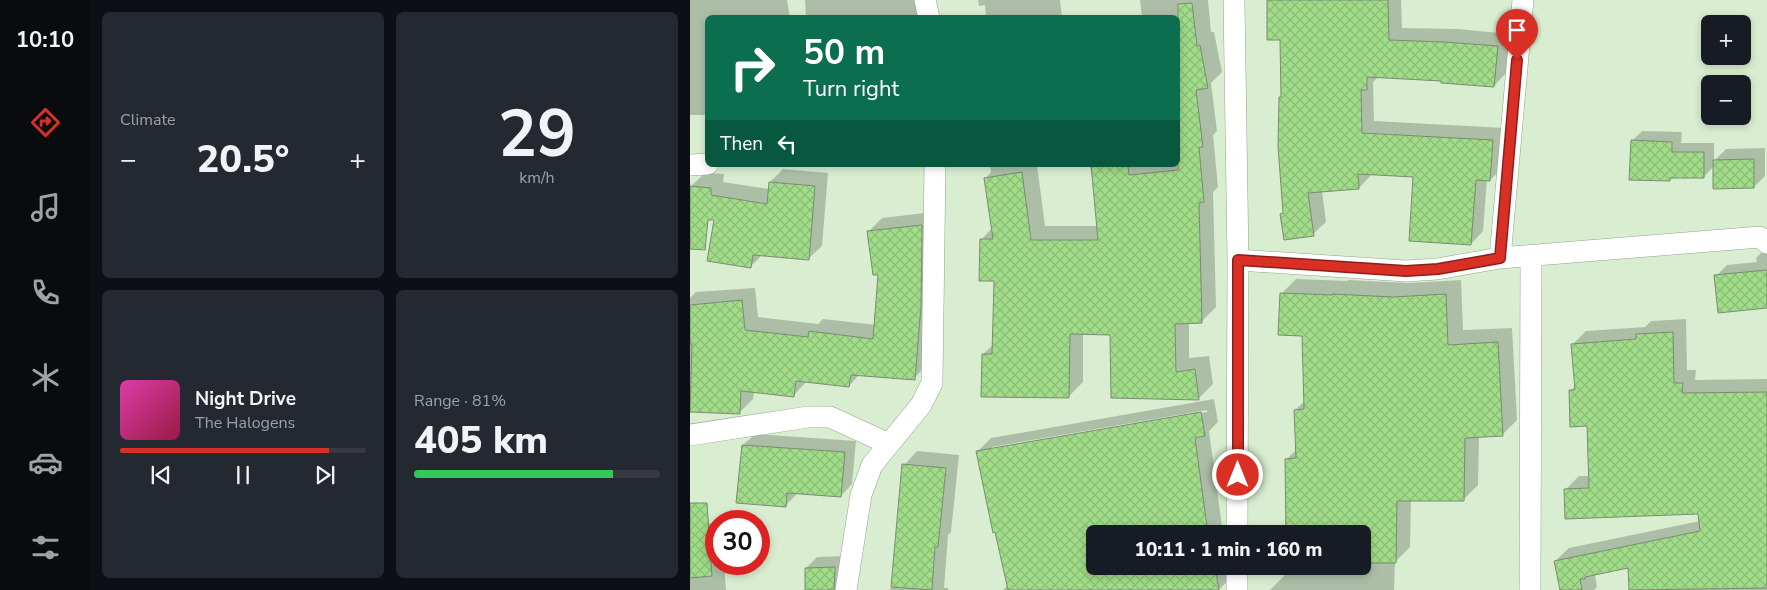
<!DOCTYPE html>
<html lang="en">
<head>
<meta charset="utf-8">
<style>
  body { margin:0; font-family:"Nunito Sans",sans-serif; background:#242831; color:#f1f3f6; height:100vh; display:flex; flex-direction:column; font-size:19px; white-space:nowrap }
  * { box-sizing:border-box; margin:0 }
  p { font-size:16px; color:#9ea1a6 }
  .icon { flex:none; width:28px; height:28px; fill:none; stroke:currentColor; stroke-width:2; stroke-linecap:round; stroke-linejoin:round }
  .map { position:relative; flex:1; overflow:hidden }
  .panel { display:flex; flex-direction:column; gap:12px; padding:12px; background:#0d0f14; width:600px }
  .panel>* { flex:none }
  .banner { position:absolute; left:15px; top:15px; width:475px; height:152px; border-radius:8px; box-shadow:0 2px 8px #0003; background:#0b6e4f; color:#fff; overflow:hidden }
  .buttons { position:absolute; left:1011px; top:15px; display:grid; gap:10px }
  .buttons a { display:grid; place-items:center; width:50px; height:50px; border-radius:8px; background:#171b24; box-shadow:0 2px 8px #0003; font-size:25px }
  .speed { position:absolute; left:15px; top:510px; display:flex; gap:10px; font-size:25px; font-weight:700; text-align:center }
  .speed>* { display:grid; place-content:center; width:65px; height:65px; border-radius:50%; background:#171b24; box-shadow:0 2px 8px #0003; line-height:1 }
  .speed .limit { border:8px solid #d22; background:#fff; color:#111 }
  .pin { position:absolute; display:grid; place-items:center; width:42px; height:42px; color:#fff; margin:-51px -21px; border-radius:50% 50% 50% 0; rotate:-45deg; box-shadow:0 0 5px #0007 }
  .pin .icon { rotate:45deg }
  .me { position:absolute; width:55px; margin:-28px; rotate:0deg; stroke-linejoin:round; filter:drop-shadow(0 0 4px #0008) }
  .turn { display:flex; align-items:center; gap:18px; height:105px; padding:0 15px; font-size:22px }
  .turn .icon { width:65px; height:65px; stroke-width:2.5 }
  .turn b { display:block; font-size:35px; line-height:42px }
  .then { display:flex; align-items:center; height:48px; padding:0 15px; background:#0003; gap:10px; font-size:19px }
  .big { font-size:38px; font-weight:800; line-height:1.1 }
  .panel .card { flex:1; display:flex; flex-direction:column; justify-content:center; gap:8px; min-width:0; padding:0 18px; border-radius:8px; background:#242831 }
  .panel .dial { align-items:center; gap:0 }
  .dial b { font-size:65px; line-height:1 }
  .song { display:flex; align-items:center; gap:15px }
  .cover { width:60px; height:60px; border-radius:8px; background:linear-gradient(135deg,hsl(320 70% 55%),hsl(340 70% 35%)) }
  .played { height:5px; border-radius:2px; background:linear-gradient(90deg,#d93025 85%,#363941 85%) }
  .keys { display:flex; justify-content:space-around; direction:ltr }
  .heat { display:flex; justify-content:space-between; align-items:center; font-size:28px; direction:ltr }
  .charge { height:8px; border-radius:4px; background:linear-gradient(90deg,#34c759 81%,#363941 0) }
  .panel .tiles { flex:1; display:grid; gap:12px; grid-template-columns:repeat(2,1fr) }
  .trip { position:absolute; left:396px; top:525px; width:285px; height:50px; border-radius:8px; background:#171b24; box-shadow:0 2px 8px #0003; font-weight:800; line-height:50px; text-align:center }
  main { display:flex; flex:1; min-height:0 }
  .tabs { display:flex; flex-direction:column; width:90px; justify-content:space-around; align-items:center; background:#090b0e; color:#9ea1a6 }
  .tabs .icon { width:35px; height:35px }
  .tabs .selected { color:#d93025 }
  .tabs b { font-size:22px; color:#f1f3f6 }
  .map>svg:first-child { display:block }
</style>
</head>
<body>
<main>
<nav class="tabs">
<b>10:10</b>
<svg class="icon selected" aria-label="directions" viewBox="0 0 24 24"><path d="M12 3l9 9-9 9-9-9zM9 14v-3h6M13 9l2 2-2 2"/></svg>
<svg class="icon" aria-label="music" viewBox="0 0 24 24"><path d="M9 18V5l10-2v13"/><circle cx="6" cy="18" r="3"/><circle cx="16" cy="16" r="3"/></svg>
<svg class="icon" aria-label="phone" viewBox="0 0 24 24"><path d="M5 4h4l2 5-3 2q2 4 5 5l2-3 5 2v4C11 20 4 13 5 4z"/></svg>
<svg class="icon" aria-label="climate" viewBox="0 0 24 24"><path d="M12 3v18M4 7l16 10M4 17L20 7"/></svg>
<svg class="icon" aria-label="car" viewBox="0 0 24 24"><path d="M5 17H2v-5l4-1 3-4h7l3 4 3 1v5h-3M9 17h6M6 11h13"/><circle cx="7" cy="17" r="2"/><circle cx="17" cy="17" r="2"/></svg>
<svg class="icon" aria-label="filters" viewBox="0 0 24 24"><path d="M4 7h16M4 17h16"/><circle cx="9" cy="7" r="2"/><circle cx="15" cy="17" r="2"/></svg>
</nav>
<section class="panel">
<div class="tiles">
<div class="card"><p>Climate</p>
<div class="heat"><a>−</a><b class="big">20.5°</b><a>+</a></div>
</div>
<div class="card dial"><b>29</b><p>km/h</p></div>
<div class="card">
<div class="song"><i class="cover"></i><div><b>Night Drive</b><p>The Halogens</p></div></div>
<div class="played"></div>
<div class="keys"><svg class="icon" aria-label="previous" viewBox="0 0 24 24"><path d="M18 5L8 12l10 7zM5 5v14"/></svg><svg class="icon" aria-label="pause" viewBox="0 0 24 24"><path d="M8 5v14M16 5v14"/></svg><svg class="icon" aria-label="next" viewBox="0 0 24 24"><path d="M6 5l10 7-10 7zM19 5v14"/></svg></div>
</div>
<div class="card"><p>Range · 81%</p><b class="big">405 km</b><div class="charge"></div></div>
</div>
</section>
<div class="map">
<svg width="1077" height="590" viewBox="0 0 1077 590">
  <defs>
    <pattern id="building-cross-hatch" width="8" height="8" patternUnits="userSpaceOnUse" patternTransform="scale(1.25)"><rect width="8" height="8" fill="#a1dc88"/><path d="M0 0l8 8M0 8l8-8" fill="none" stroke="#8abd75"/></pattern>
  </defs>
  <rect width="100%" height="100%" fill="#d9eed1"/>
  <path fill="#0003" fill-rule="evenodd" d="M0,0H97L100,18H18V115H0Z
    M115,0H238L239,18H116Z
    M288,0H370L372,18H296L295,5L289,6Z
    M450,0H518L521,32H524L532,72L521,83L527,131L523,135L528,187L523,192L526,307L511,322H499V358L519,356L523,384L509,398L421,334L393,333V382L378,397L293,354L304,344L305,280L291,240L302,228L295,179L301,172L300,165H347L355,226H408L403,172H401L400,165H488V18H452Z
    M578,0H711L712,28L768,29L820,34L816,73L804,86L752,80L688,77L683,82L684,121L815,128L813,167L800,180L797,179L793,231L781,244L725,176L681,175L669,188L632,191L636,222L623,234L592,214L594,212L590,98L592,96L591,38Z
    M952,131L992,132L991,143H1024V161L1036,149L1075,148V176L1064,187L1024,166L1014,177H983L980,180L942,141Z
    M93,169L138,173L132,246L118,259L72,255L61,266L25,219L0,217L1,186L15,173L34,174L33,182L79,189L80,182Z
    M244,212L237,365L224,378L170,374L159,386L117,381L103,396L64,391L63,399L50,412L0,410V298L6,292L65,288L68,317L128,324L133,319L186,325L190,273L179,231L192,218Z
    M1077,247V307L1026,276L1037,265L1067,262L1066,258Z
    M606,279L657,281L658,280L719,283L771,280L773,330L822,328L827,420L812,435L789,436L788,485L773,500H721L720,547L705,562L704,590H580L594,576V566H672V534H595V517L597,515V459L607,449L605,410L615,401L613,335L591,294Z
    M996,319L997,370H1006L1005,380L1077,379V590H940L939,567L905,575L907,587L904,590H870L865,561L879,548L1010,521L1009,513L875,490L889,476H900L899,425L880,391L886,385L883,344L896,331L955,327L961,321Z
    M524,399L528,422L519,431L533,534H405V566H541L542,576L529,590H313L318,585L288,451L301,438ZM517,410V412L302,449V447Z
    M65,434L166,441L162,484L151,496L107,492V494L95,506L53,445Z
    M227,451L269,455L261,532L258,535L254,588H258V590H199L203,586L214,465Z
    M26,523V564H34L36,590H0V525Z
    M156,556V590H116V568L127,557Z"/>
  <path fill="url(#building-cross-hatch)" stroke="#7a8c73" d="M577,0H698L699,40L754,42L808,46L804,87L751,83V81L677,77V90H671L672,133L803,140L800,181L786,180L781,245L719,241L723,177L668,174L669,189L618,193L624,236L594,240L590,214L593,213L588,146L589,97H591L590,40H577Z
    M502,3L507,46L510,45L518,88L506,90L513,147H509L514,202L509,203L512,323L485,324L486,372L505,369L509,400L421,398L420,335L380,334L379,398L291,397L292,354H302L304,281H289L290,239H303L294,178L332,172L341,240H408L401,165H438L439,175L488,170V4Z
    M941,140L982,142V152H1014V178H980V181L939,180Z
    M1064,159V188L1023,189V160Z
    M79,182L125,186L119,260L63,255L61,268L17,261L24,220H18L15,250L0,249V186L21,188V195L77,204Z
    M232,225L231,306L225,380L161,375L159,387L106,381L104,397L51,391L50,414L0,412L2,344H0V305L52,300L55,330L118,337L119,331L183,339L188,275H183L177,231Z
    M1077,270V308L1028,313L1024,275Z
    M590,293L642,295V294L703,297L756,294L758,345L808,342L813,436L775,438L774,501H707L706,563H672V534H596L595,459L606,458L604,410L614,409L612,336L588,335Z
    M983,332L984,383H993L992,393L1077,392V588L939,590L938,568L895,577V579H890L892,590H870L864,561L1010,531L1008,514L875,519L874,489L899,488L897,426L880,427L879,390H885L881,344L946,339V334Z
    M511,412L515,436L505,438L518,534H405V566H525L529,590H318L305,532L303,533L286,451Z
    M52,445L155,452L151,497L97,493L96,507L46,503Z
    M212,464L256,468L248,547H245L242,590L201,587Z
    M0,503H17L22,576L0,578Z
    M145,567L144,590H115V568Z"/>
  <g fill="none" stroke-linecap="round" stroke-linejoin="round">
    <defs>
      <path id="street" d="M235,0L239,18
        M544,0L548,260L547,534
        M0,165L18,164
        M810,258L833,0
        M548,260L716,271L747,269L810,258L1070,237L1077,243
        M0,435L118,417H140L199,444
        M156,590L171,495L182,465L231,405L242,383L245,165
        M547,590V566
        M840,590L841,256"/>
    </defs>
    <use href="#street" stroke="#91a489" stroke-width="22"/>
    <use href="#street" stroke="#fff" stroke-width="21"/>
  </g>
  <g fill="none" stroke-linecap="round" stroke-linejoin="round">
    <defs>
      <path id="route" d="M548,475V260L716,271L748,269L810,258L827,60"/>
    </defs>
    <use href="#route" stroke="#8d1f18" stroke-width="12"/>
    <use href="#route" stroke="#d93025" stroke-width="9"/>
  </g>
</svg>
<div class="buttons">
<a>+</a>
<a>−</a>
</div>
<div class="speed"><div class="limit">30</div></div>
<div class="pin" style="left:827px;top:60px;background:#d93025"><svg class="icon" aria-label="arrive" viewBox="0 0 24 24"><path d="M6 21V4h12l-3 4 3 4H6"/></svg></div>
<svg class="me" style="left:548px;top:475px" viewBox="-20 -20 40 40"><circle r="17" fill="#d93025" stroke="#fff" stroke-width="3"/><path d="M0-11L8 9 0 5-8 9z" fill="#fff"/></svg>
<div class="trip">10:11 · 1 min · 160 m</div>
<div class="banner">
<div class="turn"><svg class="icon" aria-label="right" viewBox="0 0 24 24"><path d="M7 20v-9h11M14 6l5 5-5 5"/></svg><div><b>50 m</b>Turn right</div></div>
<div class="then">Then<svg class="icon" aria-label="left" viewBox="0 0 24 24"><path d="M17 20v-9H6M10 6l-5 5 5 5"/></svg></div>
</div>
</div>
</main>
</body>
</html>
